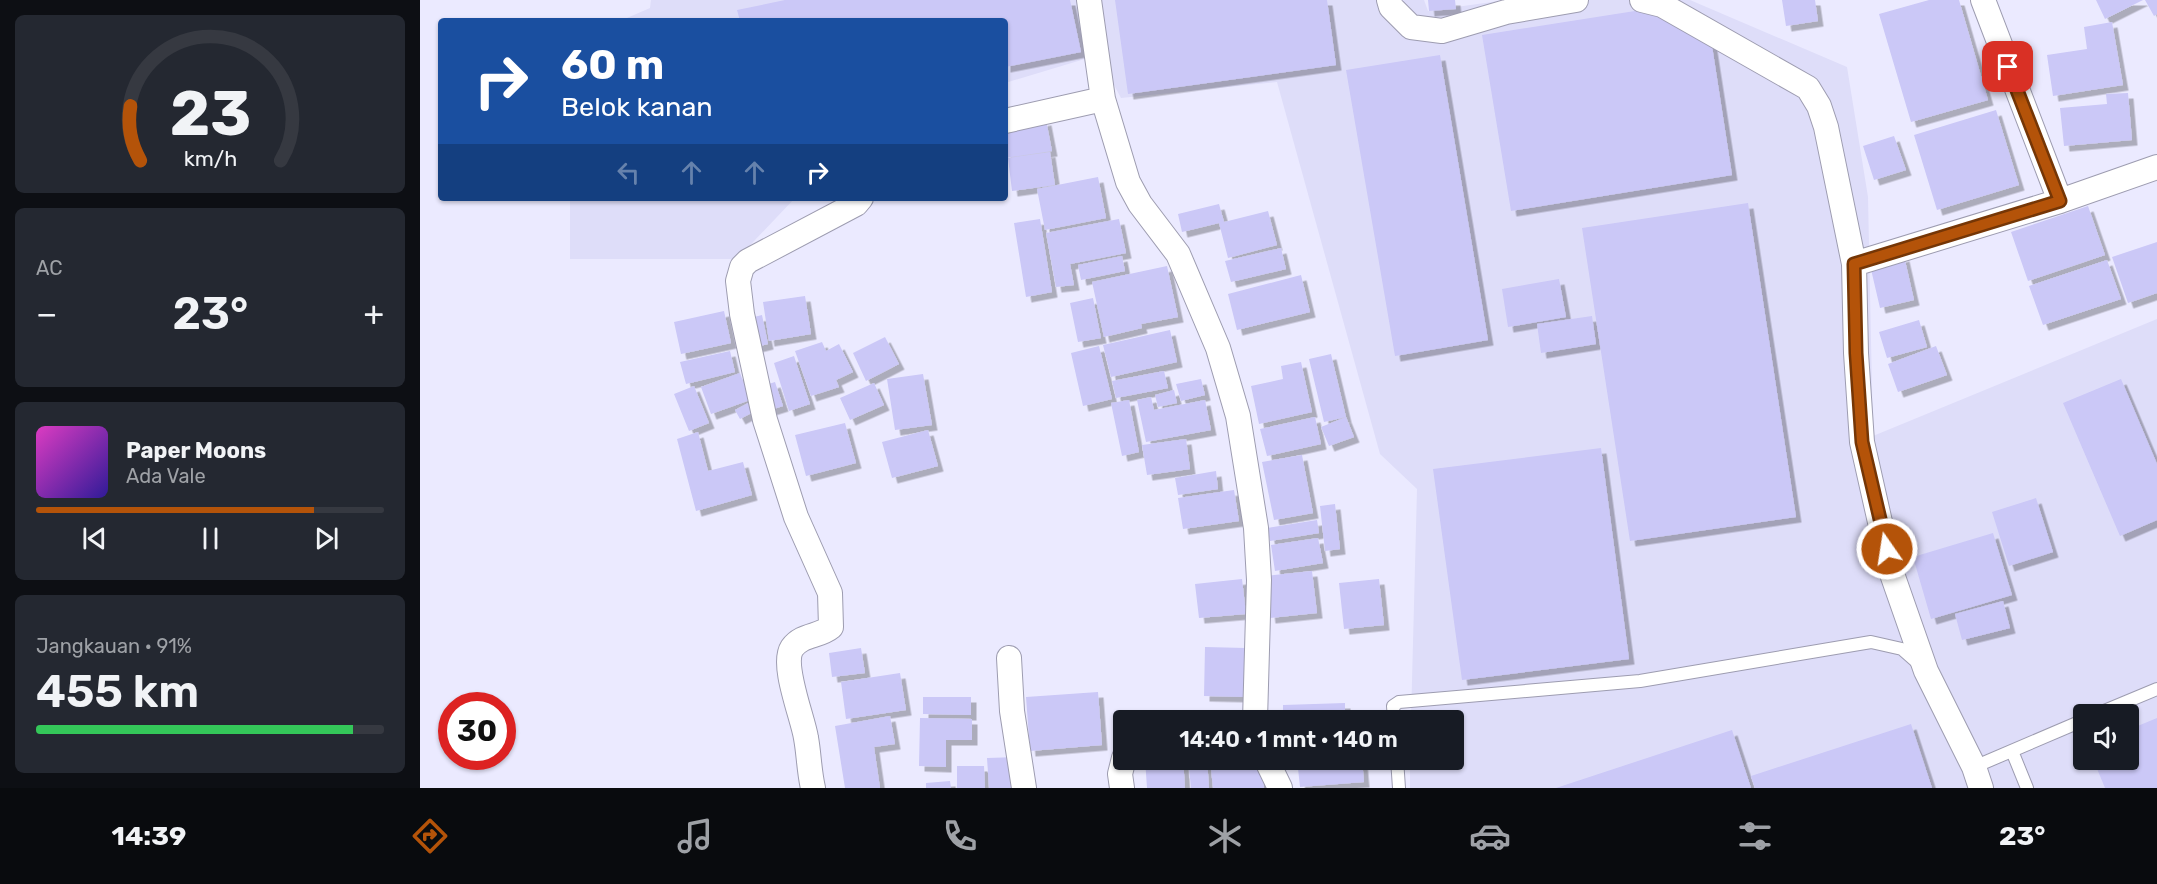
<!DOCTYPE html>
<html lang="id">
<head>
<meta charset="utf-8">
<style>
  body { margin:0; font-family:Rubik,sans-serif; background:#242831; color:#f1f3f6; height:100vh; display:flex; flex-direction:column; font-size:22px; white-space:nowrap }
  * { box-sizing:border-box; margin:0 }
  p { font-size:20px; color:#9ea1a6 }
  .icon { flex:none; width:33px; height:33px; fill:none; stroke:currentColor; stroke-width:2; stroke-linecap:round; stroke-linejoin:round }
  .map { position:relative; flex:1; overflow:hidden }
  .panel { display:flex; flex-direction:column; gap:15px; padding:15px; background:#0d0f14; width:420px }
  .panel>* { flex:none }
  .guide { position:absolute; left:18px; top:18px; width:570px; height:183px; border-radius:6px; box-shadow:0 2px 4px #0004; background:#1a4fa0; color:#fff; overflow:hidden }
  .controls { position:absolute; left:1653px; top:704px; display:grid; gap:12px }
  .controls a { display:grid; place-items:center; width:66px; height:66px; border-radius:6px; background:#171b24; box-shadow:0 2px 4px #0004; font-size:30px }
  .speed { position:absolute; left:18px; top:692px; display:flex; gap:12px; font-size:30px; font-weight:700; text-align:center }
  .speed>* { display:grid; place-content:center; width:78px; height:78px; border-radius:50%; background:#171b24; box-shadow:0 2px 4px #0004; line-height:1 }
  .speed .limit { border:9px solid #d22; background:#fff; color:#111 }
  .pin { position:absolute; display:grid; place-items:center; width:51px; height:51px; color:#fff; margin:-26px; border-radius:12px; box-shadow:0 3px 9px #0006 }
  .me { position:absolute; width:66px; margin:-33px; rotate:347deg; stroke-linejoin:round; filter:drop-shadow(0 0 4px #0008) }
  .turn { display:flex; align-items:center; gap:21px; height:126px; padding:0 24px; font-size:27px }
  .turn .icon { width:78px; height:78px; stroke-width:2.5 }
  .turn b { display:block; font-size:42px; line-height:51px }
  .lanes { display:flex; align-items:center; height:57px; padding:0 24px; background:#0003; justify-content:center; gap:30px; direction:ltr }
  .lanes .off { opacity:.35 }
  .big { font-size:45px; font-weight:600; line-height:1.1 }
  .panel .widget { flex:1; display:flex; flex-direction:column; justify-content:center; gap:9px; min-width:0; padding:0 21px; border-radius:9px; background:#242831 }
  .panel .dial { align-items:center; gap:0 }
  .dial svg { height:156px; overflow:visible; fill:none; stroke:#363941; stroke-width:7; stroke-linecap:round; text-anchor:middle }
  .dial text { fill:#f1f3f6; stroke:none }
  .song { display:flex; align-items:center; gap:18px }
  .cover { width:72px; height:72px; border-radius:9px; background:linear-gradient(135deg,hsl(310 70% 55%),hsl(250 70% 35%)) }
  .played { height:6px; border-radius:3px; background:linear-gradient(90deg,#b45309 80%,#363941 80%) }
  .keys { display:flex; justify-content:space-around; direction:ltr }
  .heat { display:flex; justify-content:space-between; align-items:center; font-size:33px; direction:ltr }
  .charge { height:9px; border-radius:4px; background:linear-gradient(90deg,#34c759 91%,#363941 0) }
  .trip { position:absolute; left:693px; top:710px; width:351px; height:60px; border-radius:6px; background:#171b24; box-shadow:0 2px 4px #0004; font-weight:600; line-height:60px; text-align:center }
  .tab-bar { display:flex; height:96px; justify-content:space-around; align-items:center; background:#090b0e; color:#9ea1a6 }
  .tab-bar .icon { width:42px; height:42px }
  .tab-bar .selected { color:#b45309 }
  .tab-bar b { font-size:27px; color:#f1f3f6 }
  main { display:flex; flex:1; min-height:0 }
  .map>svg:first-child { display:block }
</style>
</head>
<body>
<main>
<section class="panel">
<div class="widget dial"><svg viewBox="0 0 100 80">
<path d="M14 69A42 42 0 1 1 86 69"/>
<path d="M14 69A42 42 0 0 1 9 41" stroke="#b45309"/>
<text x="50" y="56" font-size="32" font-weight="700">23</text>
<text x="50" y="72" font-size="11">km/h</text>
</svg></div>
<div class="widget"><p>AC</p>
<div class="heat"><a>−</a><b class="big">23°</b><a>+</a></div>
</div>
<div class="widget">
<div class="song"><i class="cover"></i><div><b>Paper Moons</b><p>Ada Vale</p></div></div>
<div class="played"></div>
<div class="keys"><svg class="icon" aria-label="previous" viewBox="0 0 24 24"><path d="M18 5L8 12l10 7zM5 5v14"/></svg><svg class="icon" aria-label="pause" viewBox="0 0 24 24"><path d="M8 5v14M16 5v14"/></svg><svg class="icon" aria-label="next" viewBox="0 0 24 24"><path d="M6 5l10 7-10 7zM19 5v14"/></svg></div>
</div>
<div class="widget"><p>Jangkauan · 91%</p><b class="big">455 km</b><div class="charge"></div></div>
</section>
<div class="map">
<svg width="1737" height="788" viewBox="0 0 1737 788">
  <defs>
    <filter id="shadow"><feDropShadow dx="5.5" dy="5.5" stdDeviation="0" flood-color="#0004"/></filter>
  </defs>
  <rect width="100%" height="100%" fill="#ebeaff"/>
  <path fill="#deddf9" fill-rule="evenodd" d="M231,0H1004L1008,11L1086,0H1270L1427,67L1448,197L1453,436L1737,319V788H990V759H1034V720H991L997,489L960,454L857,82L701,98L678,55L585,83V21H200L230,8ZM1664,714H1708V759H1664Z
    M150,198H375L317,259H150Z"/>
  <path fill="#cbc8f7" filter="url(#shadow)" d="M365,0H650L661,52L585,67V21H320L317,10Z
    M695,0H907L916,65L708,94Z
    M1008,0H1035L1036,9L1009,11Z
    M1362,0H1395L1398,21L1366,26Z
    M1509,0H1539L1568,100L1491,122L1459,14Z
    M1676,0H1723L1685,19Z
    M1725,0H1737V14L1734,16Z
    M1234,8L1290,33L1312,175L1091,211L1062,35Z
    M1692,22L1703,85L1633,96L1627,55L1667,49L1664,27Z
    M1020,55L1068,340L975,356L926,70Z
    M1708,93L1712,140L1644,146L1640,108L1687,104L1686,94Z
    M1576,110L1599,185L1517,210L1494,135Z
    M626,120L632,151L585,158V127Z
    M1474,136L1486,170L1454,180L1443,146Z
    M630,152L635,185L592,191L588,158Z
    M678,177L686,218L625,230L617,189Z
    M1328,203L1376,517L1210,541L1162,228Z
    M799,204L804,222L848,211L857,245L808,258L799,223L762,232L758,214Z
    M1668,206L1685,255L1608,281L1591,232Z
    M620,219L632,292L606,297L594,223Z
    M699,219L706,253L650,264L654,285L636,287L626,233Z
    M1737,242V293L1708,303L1692,257Z
    M861,248L866,269L811,282L805,261Z
    M702,256L705,271L661,280L658,265Z
    M1484,256L1494,300L1460,308L1450,265Z
    M1687,260L1701,299L1623,325L1609,286Z
    M747,266L758,317L721,324L722,328L684,337L672,282Z
    M881,275L890,312L817,330L808,294Z
    M1139,279L1146,317L1088,327L1082,289Z
    M385,296L391,334L349,341L343,302Z
    M673,298L681,338L658,342L650,303Z
    M304,311L311,343L261,354L254,322Z
    M342,315L348,344L336,347L330,318Z
    M1172,316L1176,344L1121,353L1117,324Z
    M1499,320L1507,347L1467,358L1459,332Z
    M750,330L757,362L691,377L683,345Z
    M465,337L479,364L446,381L433,353Z
    M402,342L406,351L419,344L433,372L416,380L419,387L391,396L375,351Z
    M679,346L692,399L663,406L651,353Z
    M1516,346L1527,375L1478,392L1468,364Z
    M310,351L315,372L266,384L260,362Z
    M911,354L926,417L904,422L889,359Z
    M374,356L390,404L369,411L354,363Z
    M881,362L892,412L839,424L831,386L863,379L861,366Z
    M744,371L748,388L696,398L692,381Z
    M320,373L330,400L291,414L281,387Z
    M503,374L512,425L475,430L467,379Z
    M781,379L785,395L761,401L756,384Z
    M1701,379L1737,464V520L1700,536L1643,403Z
    M355,382L363,406L347,411L339,387Z
    M454,383L464,405L430,420L420,398Z
    M274,386L289,423L269,431L254,394Z
    M754,390L757,403L738,407L735,395Z
    M731,397L734,410L785,400L791,430L726,442L717,400Z
    M334,400L339,409L320,419L315,410Z
    M709,400L719,452L702,456L691,403Z
    M895,417L901,444L847,456L840,429Z
    M926,417L934,437L909,446L901,427Z
    M425,423L436,463L386,476L375,435Z
    M508,430L518,466L472,478L462,442Z
    M278,432L288,471L323,462L332,495L276,511L257,439Z
    M766,439L770,469L727,475L722,445Z
    M1181,448L1209,659L1042,680L1013,469Z
    M882,455L893,513L854,520L842,462Z
    M796,471L798,489L758,495L755,478Z
    M814,490L819,521L763,529L758,498Z
    M1616,498L1633,552L1589,566L1572,512Z
    M915,504L920,549L905,551L900,506Z
    M897,520L899,533L850,541L847,528Z
    M1573,533L1592,595L1511,619L1493,557Z
    M898,538L903,563L855,571L851,545Z
    M892,571L897,613L850,618L845,576Z
    M822,579L826,614L779,618L775,584Z
    M959,579L964,625L924,629L919,583Z
    M1583,601L1590,628L1542,640L1535,614Z
    M785,647L826,648V697L784,696Z
    M441,648L445,673L412,677L409,653Z
    M480,673L486,710L426,719L421,682Z
    M678,692L682,745L610,751L606,697Z
    M503,697H551V715L503,714Z
    M925,703V720H863V705Z
    M470,716L475,744L454,747L460,788H425L415,726Z
    M500,718L552,719V740H526V767L499,766Z
    M1737,718V788H1685L1673,759H1708V730Z
    M1491,724L1512,788H1335L1331,776Z
    M1312,730L1331,788H1136Z
    M598,757L599,788H569L567,758Z
    M725,759H763L765,788H727Z
    M768,759H787L789,788H771Z
    M790,759H841L844,788H793Z
    M877,759H942L944,782L880,787Z
    M537,766H564L565,788H537Z
    M530,781L531,788H506V783Z"/>
  <g fill="none" stroke-linecap="round" stroke-linejoin="round">
    <defs>
      <path id="lane" d="M1677,714L1737,689
        M974,720L973,706L979,702L1220,681L1451,642L1482,649L1499,664
        M1592,751L1607,788
        M977,759L979,788
        M1554,767L1664,720"/>
      <path id="street" d="M669,0L683,99L708,182L720,204L758,254L798,348L818,416L836,528L839,580L835,720
        M969,0L971,7L991,27L1022,31L1086,12L1156,0
        M1222,0L1242,5L1388,88L1399,106L1406,127L1434,264L1436,353L1442,442L1471,571L1506,671L1554,767L1561,788
        M1563,0L1640,201
        M585,121L683,99
        M1434,264L1640,201L1737,167
        M589,658L592,711L604,788
        M846,759L860,788
        M393,788C389,771 389,754 386,738C383,718 361,665 372,648C382,634 399,637 411,627L410,593L376,517L345,420L322,314L318,281L322,267L328,261L436,204L441,198
        M702,788L700,774L704,758"/>
    </defs>
    <use href="#lane" stroke="#9d9cb0" stroke-width="14"/>
    <use href="#street" stroke="#9d9cb0" stroke-width="26"/>
    <use href="#lane" stroke="#fff" stroke-width="12"/>
    <use href="#street" stroke="#fff" stroke-width="24"/>
  </g>
  <g fill="none" stroke-linecap="round" stroke-linejoin="round">
    <defs>
      <path id="route" d="M1467,549L1442,442L1436,353L1434,264L1640,201L1588,67"/>
    </defs>
    <use href="#route" stroke="#753606" stroke-width="15"/>
    <use href="#route" stroke="#b45309" stroke-width="10"/>
  </g>
</svg>
<div class="controls">
<a><svg class="icon" aria-label="sound" viewBox="0 0 24 24"><path d="M4 9h4l5-4v14l-5-4H4zM17 9q2 3 0 6"/></svg></a>
</div>
<div class="speed"><div class="limit">30</div></div>
<div class="pin" style="left:1588px;top:67px;background:#d93025"><svg class="icon" aria-label="arrive" viewBox="0 0 24 24"><path d="M6 21V4h12l-3 4 3 4H6"/></svg></div>
<svg class="me" style="left:1467px;top:549px" viewBox="-20 -20 40 40"><circle r="17" fill="#b45309" stroke="#fff" stroke-width="3"/><path d="M0-11L8 9 0 5-8 9z" fill="#fff"/></svg>
<div class="trip">14:40 · 1 mnt · 140 m</div>
<div class="guide">
<div class="turn"><svg class="icon" aria-label="right" viewBox="0 0 24 24"><path d="M7 20v-9h11M14 6l5 5-5 5"/></svg><div><b>60 m</b>Belok kanan</div></div>
<div class="lanes"><svg class="icon off" aria-label="left" viewBox="0 0 24 24"><path d="M17 20v-9H6M10 6l-5 5 5 5"/></svg><svg class="icon off" aria-label="ahead" viewBox="0 0 24 24"><path d="M12 20V5M6 11l6-6 6 6"/></svg><svg class="icon off" aria-label="ahead" viewBox="0 0 24 24"><path d="M12 20V5M6 11l6-6 6 6"/></svg><svg class="icon" aria-label="right" viewBox="0 0 24 24"><path d="M7 20v-9h11M14 6l5 5-5 5"/></svg></div>
</div>
</div>
</main>
<nav class="tab-bar">
<b>14:39</b>
<svg class="icon selected" aria-label="directions" viewBox="0 0 24 24"><path d="M12 3l9 9-9 9-9-9zM9 14v-3h6M13 9l2 2-2 2"/></svg>
<svg class="icon" aria-label="music" viewBox="0 0 24 24"><path d="M9 18V5l10-2v13"/><circle cx="6" cy="18" r="3"/><circle cx="16" cy="16" r="3"/></svg>
<svg class="icon" aria-label="phone" viewBox="0 0 24 24"><path d="M5 4h4l2 5-3 2q2 4 5 5l2-3 5 2v4C11 20 4 13 5 4z"/></svg>
<svg class="icon" aria-label="climate" viewBox="0 0 24 24"><path d="M12 3v18M4 7l16 10M4 17L20 7"/></svg>
<svg class="icon" aria-label="car" viewBox="0 0 24 24"><path d="M5 17H2v-5l4-1 3-4h7l3 4 3 1v5h-3M9 17h6M6 11h13"/><circle cx="7" cy="17" r="2"/><circle cx="17" cy="17" r="2"/></svg>
<svg class="icon" aria-label="filters" viewBox="0 0 24 24"><path d="M4 7h16M4 17h16"/><circle cx="9" cy="7" r="2"/><circle cx="15" cy="17" r="2"/></svg>
<b>23°</b>
</nav>
</body>
</html>
